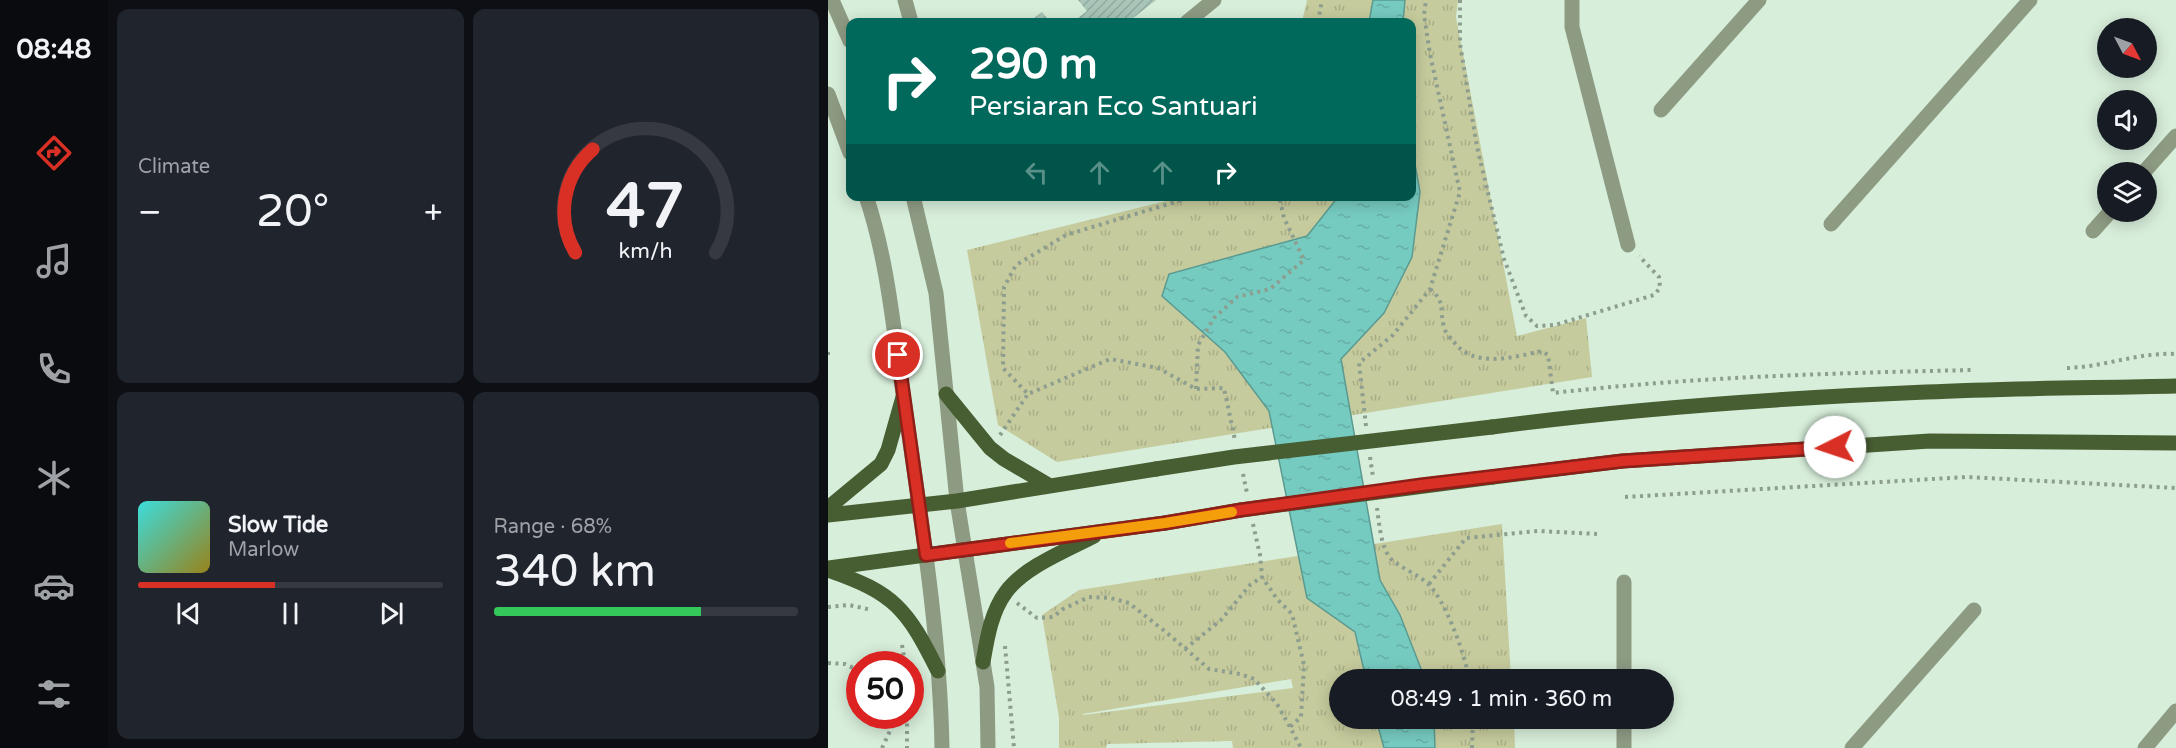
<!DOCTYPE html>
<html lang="en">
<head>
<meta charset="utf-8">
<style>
  body { margin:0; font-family:"Varela Round",sans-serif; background:#20242c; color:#f1f3f6; height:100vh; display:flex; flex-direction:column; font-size:22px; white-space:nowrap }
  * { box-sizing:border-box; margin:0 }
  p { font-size:20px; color:#9ea1a6 }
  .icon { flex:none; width:33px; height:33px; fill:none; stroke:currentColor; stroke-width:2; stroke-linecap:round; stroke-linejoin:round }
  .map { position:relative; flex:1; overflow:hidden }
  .side { display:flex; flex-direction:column; gap:9px; padding:9px; background:#0d0f14; width:720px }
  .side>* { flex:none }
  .top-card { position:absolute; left:18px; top:18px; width:570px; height:183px; border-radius:12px; box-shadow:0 3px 15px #0003; background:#00695c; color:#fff; overflow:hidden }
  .needle { width:39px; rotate:131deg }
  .buttons { position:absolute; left:1269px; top:18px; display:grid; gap:12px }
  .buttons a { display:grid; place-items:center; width:60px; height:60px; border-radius:50%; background:#171b24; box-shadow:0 3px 15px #0003; font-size:30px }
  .speed { position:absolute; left:18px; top:651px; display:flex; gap:12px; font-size:30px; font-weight:700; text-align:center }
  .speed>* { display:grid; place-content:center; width:78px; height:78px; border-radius:50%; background:#171b24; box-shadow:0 3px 15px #0003; line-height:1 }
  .speed .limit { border:9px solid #d22; background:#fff; color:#111 }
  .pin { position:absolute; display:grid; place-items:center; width:51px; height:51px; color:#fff; margin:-26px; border:3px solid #fff; border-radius:50%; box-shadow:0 2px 6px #0007 }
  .me { position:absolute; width:66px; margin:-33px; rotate:266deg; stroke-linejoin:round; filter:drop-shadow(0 0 4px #0008) }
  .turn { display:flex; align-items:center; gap:21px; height:126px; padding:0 24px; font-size:27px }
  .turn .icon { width:78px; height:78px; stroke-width:2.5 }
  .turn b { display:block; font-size:42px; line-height:51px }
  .lanes { display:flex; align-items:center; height:57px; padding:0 24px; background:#0003; justify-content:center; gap:30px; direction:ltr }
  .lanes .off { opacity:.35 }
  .big { font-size:45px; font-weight:600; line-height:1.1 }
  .side .widget { flex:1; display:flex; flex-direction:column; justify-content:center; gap:9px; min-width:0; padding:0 21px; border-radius:12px; background:#20242c }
  .side .dial { align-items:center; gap:0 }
  .dial svg { height:156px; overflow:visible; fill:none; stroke:#363941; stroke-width:7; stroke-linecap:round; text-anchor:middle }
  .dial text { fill:#f1f3f6; stroke:none }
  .song { display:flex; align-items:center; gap:18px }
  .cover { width:72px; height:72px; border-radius:9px; background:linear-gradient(135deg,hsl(180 70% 55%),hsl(50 70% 35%)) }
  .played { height:6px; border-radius:3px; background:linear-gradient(90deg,#d93025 45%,#363941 45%) }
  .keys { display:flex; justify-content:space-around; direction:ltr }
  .heat { display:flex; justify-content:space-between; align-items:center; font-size:33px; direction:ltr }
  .charge { height:9px; border-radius:4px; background:linear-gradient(90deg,#34c759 68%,#363941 0) }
  .side .tiles { flex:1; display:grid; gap:9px; grid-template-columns:repeat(2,1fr) }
  .trip { position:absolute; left:501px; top:669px; width:345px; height:60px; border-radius:30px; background:#171b24; box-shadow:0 3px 15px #0003; font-weight:600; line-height:60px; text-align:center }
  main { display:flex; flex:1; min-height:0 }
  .tab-bar { display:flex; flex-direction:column; width:108px; justify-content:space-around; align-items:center; background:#090b0e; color:#9ea1a6 }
  .tab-bar .icon { width:42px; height:42px }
  .tab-bar .current { color:#d93025 }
  .tab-bar b { font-size:27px; color:#f1f3f6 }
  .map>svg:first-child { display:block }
</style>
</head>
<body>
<main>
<nav class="tab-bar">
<b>08:48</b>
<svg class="icon current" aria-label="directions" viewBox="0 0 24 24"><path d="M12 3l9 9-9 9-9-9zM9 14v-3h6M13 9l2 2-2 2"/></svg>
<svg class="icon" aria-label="music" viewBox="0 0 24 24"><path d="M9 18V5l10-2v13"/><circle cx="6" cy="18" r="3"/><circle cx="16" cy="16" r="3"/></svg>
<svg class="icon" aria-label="phone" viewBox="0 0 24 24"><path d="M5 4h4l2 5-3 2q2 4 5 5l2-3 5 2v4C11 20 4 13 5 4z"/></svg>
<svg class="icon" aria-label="climate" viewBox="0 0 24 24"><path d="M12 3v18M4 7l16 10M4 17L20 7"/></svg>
<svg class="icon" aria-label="car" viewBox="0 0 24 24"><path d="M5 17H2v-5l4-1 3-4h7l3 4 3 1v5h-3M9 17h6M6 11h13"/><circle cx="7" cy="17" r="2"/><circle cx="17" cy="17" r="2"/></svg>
<svg class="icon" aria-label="filters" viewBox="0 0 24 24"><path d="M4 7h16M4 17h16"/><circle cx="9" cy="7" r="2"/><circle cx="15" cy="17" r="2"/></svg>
</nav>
<section class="side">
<div class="tiles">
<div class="widget"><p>Climate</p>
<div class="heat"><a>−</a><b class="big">20°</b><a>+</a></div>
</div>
<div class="widget dial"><svg viewBox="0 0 100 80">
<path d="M14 69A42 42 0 1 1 86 69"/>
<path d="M14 69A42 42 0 0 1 23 16" stroke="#d93025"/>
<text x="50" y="56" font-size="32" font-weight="700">47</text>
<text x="50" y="72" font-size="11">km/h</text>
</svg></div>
<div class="widget">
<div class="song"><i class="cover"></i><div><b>Slow Tide</b><p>Marlow</p></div></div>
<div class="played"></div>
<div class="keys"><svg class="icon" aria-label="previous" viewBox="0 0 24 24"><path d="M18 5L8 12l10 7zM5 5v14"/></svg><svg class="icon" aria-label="pause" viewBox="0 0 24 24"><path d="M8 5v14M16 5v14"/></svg><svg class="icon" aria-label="next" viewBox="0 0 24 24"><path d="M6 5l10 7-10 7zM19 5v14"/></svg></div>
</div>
<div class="widget"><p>Range · 68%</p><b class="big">340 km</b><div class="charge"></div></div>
</div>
</section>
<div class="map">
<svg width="1348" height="748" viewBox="0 0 1348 748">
  <defs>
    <pattern id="park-tufts" width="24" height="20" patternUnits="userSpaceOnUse" patternTransform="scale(1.5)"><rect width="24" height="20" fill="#c6cb9d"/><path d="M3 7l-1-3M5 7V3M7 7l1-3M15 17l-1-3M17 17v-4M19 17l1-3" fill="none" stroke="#aaae87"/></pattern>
    <pattern id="water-ripples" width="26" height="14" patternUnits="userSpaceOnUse" patternTransform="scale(1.5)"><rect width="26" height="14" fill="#76cbc1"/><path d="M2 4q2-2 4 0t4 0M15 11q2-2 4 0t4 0" fill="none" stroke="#66aea5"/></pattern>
    <pattern id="building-hatch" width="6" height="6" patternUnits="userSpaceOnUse" patternTransform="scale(1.5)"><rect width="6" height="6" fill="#a9c6b9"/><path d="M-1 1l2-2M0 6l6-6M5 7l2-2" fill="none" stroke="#91aa9f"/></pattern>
  </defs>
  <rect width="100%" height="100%" fill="#d7eeda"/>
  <path fill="url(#park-tufts)" fill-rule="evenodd" d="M479,0H630L628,17L689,336L758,318L764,377L229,462L170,425L139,250L354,197L584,196V22H474Z
    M674,524L683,679L512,680V718L686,719L687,748H405L404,741L279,744L278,748H231V718L214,615L251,590ZM463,679L465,688L255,715V714Z"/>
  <path fill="url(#water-ripples)" stroke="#5b9a90" stroke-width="1.5" d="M545,0H577L575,22H541Z
    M584,148L592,192L584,257L556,313L513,359L552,580L572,615L597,679H538L527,632L479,598L441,411L397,352L334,296L341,274L479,236L510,197L584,196Z
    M548,719H606L607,748H556Z"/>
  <path fill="url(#building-hatch)" d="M250,0H328L300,22H245L259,11Z
    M214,12L222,22H201Z"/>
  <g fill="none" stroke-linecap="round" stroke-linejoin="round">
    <path stroke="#8d9e8f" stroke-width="4" stroke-dasharray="3 4.5" stroke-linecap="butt" d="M632,0V44L649,147L676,259L698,316L709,326L727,325L826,295L832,288L831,277L811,256
      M490,22L494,0
      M367,196L238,235L188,265L176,287L175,368L200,394L282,359L330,368L368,389L396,388L407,440
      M602,289C618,302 611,309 616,327C617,332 622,338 626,342C646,369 686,357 714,351L720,355L725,393C864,377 1004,373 1145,370
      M0,352V357
      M1239,368C1276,367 1311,352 1348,354
      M368,389L370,345L386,318L409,297L442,289L476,260L456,218L451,196
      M538,426L531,363L565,335L602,289L632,192L602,54L596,15L598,0
      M172,435L200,394
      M542,457L545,477
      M415,474L419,493
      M797,497L1139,477L1348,488
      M549,508C551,522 553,550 564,560C575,569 589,574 599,583C617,598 638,657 641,680
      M425,524L432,555L434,577L449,599L464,614L476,665L473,717L462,727L473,748
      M601,584L638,538L710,531L769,534
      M189,603L209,618L225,617L235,609L261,597L282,598L301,603L339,633L381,669L412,674L426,679L449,704L462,727
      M0,607L21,605L44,610
      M74,645L77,664
      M177,646L186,748
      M357,649L393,620L422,585L434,577
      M0,663L17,664L32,671
      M79,716V748
      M54,748L69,716
      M644,748L645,718"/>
    <path stroke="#8e9b83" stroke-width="15" d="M4,0L22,41
      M77,0L83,22
      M744,0V27L800,245
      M359,22L386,0
      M0,94L22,153
      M833,110L931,0
      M1316,172L1348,136
      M38,196C61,264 66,337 77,407C93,520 112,634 114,748
      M85,196L108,293L129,501L159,687L160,748
      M1003,224L1202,0
      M1265,231L1282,212
      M796,680V582
      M796,748V718
      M1024,748L1146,610
      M1317,748L1348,711"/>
    <path stroke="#475d32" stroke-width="15" d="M118,394L162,448L176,459L222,486
      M664,427C808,408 953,398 1098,392C1181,388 1265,388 1348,386
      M665,477L794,461L1102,441L1348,443
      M0,508L53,464L60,450L75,397
      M0,515L129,501L328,469
      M0,568L337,523
      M0,570C67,593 79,609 110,671
      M155,662C159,639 163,612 178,592C196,567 239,550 266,536"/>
    <path stroke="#475d32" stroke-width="15" d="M328,469L406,457L664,427
      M337,523L413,510L665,477"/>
  </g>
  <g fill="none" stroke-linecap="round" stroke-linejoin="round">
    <defs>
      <path id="route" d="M70,355L98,555L337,523L413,510L593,485L795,461L1007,447"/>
    </defs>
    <use href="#route" stroke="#8d1f18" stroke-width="15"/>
    <use href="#route" stroke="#d93025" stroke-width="10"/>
    <path stroke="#f59e0b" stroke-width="10" d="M182,543L337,523L404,512"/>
  </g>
</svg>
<div class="buttons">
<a><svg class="needle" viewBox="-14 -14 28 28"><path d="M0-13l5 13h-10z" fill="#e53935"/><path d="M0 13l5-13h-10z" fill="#9ea1a6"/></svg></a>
<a><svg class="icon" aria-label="sound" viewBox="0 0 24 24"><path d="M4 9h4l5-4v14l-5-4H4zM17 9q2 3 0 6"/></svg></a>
<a><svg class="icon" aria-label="layers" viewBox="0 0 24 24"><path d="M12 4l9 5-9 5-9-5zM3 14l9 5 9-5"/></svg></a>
</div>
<div class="speed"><div class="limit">50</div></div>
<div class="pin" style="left:70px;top:355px;background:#d93025"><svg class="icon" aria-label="arrive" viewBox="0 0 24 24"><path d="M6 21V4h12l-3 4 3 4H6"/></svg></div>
<svg class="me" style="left:1007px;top:447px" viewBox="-20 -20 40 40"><circle r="19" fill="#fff"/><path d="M0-13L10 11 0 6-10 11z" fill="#d93025"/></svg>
<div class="trip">08:49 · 1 min · 360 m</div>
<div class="top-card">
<div class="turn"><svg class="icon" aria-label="right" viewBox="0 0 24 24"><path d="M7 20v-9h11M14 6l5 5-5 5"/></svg><div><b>290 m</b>Persiaran Eco Santuari</div></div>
<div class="lanes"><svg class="icon off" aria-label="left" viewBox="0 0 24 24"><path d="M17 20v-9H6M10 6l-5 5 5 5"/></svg><svg class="icon off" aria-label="ahead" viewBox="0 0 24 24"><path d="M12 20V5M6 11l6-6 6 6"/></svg><svg class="icon off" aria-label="ahead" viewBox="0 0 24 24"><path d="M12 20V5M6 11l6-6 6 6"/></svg><svg class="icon" aria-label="right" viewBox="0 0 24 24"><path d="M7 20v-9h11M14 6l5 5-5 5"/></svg></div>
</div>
</div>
</main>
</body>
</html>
